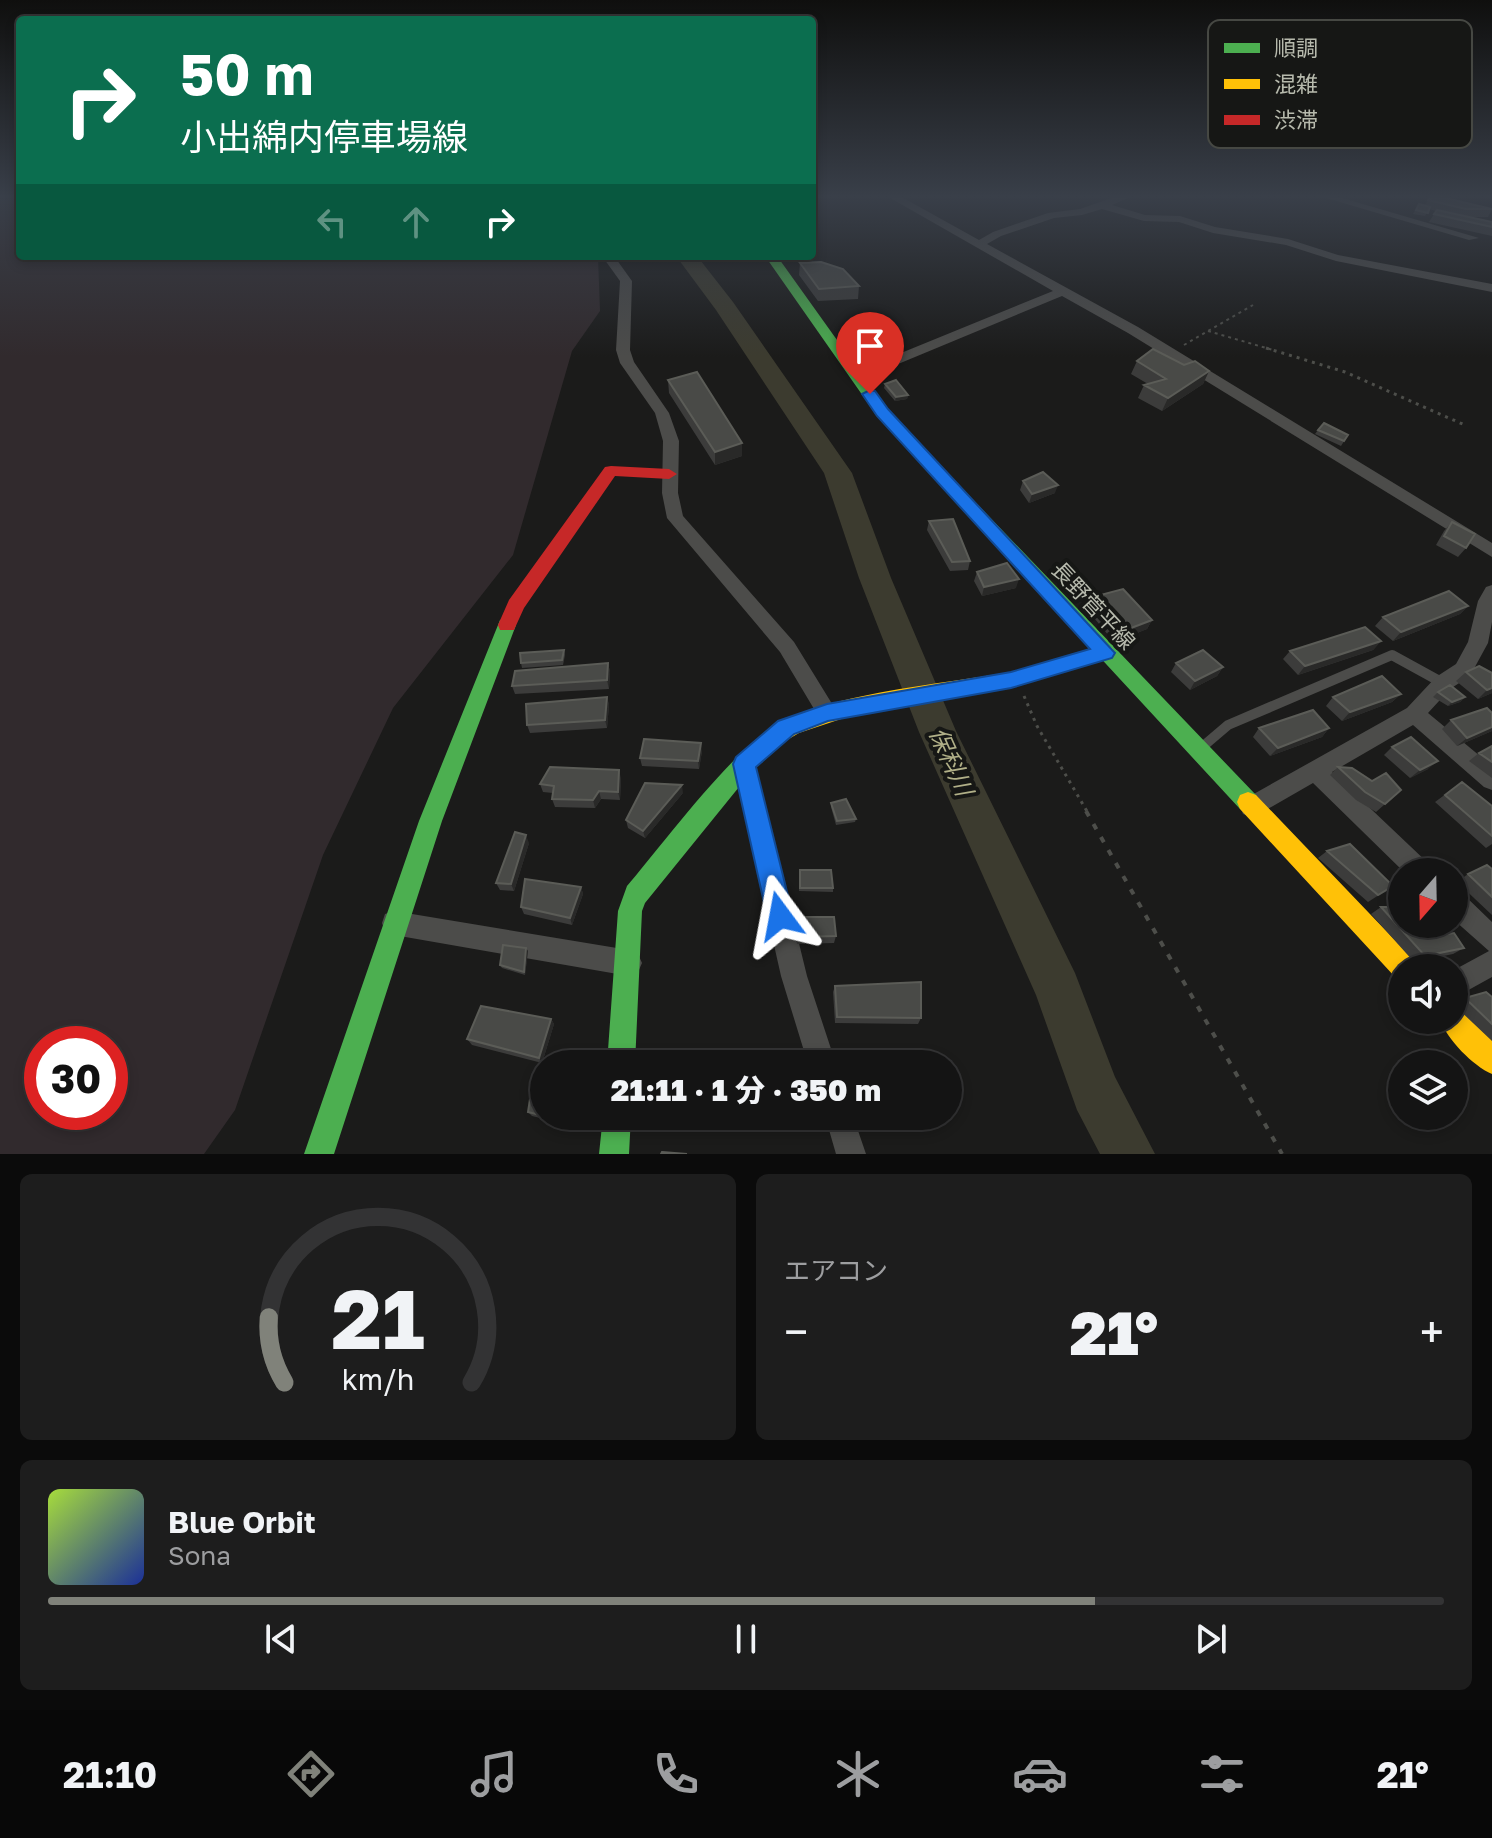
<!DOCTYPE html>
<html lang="ja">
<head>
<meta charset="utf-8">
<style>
  body { margin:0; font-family:"Golos Text","Noto Sans JP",sans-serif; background:#1d1d1d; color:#f1f3f6; height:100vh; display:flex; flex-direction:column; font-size:30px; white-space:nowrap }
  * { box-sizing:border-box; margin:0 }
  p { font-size:26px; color:#9d9ea0 }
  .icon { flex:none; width:44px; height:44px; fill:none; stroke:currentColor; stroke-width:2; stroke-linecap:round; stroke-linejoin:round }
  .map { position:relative; height:1154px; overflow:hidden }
  .sheet { display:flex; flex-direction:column; gap:20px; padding:20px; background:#0b0b0b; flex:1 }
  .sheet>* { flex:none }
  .banner { position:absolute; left:16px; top:16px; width:800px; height:244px; border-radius:8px; box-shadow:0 4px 12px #0003,0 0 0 2px #333334; background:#0b6e4f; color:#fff; overflow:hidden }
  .needle { width:52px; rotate:200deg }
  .tools { position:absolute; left:1388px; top:858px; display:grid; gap:16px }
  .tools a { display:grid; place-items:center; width:80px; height:80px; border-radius:50%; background:#141414; box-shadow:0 4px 12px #0003,0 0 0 2px #333334; font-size:40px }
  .speed { position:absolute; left:24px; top:1026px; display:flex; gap:16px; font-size:40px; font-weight:700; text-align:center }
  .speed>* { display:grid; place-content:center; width:104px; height:104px; border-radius:50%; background:#141414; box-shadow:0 4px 12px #0003,0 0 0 2px #333334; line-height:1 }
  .speed .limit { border:12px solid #d22; background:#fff; color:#111 }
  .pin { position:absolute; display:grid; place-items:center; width:68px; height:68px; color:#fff; margin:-82px -34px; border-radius:50% 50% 50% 0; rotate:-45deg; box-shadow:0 0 8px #0007 }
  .pin .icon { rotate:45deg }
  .me { position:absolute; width:88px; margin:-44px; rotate:347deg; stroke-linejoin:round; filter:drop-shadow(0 0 6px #0008) }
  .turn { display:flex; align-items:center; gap:28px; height:168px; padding:0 32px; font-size:36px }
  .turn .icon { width:104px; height:104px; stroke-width:2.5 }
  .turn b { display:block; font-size:56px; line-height:68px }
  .lanes { display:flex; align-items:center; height:76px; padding:0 32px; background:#0003; justify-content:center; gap:40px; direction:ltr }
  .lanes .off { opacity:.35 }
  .big { font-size:60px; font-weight:800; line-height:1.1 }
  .sheet .tile { flex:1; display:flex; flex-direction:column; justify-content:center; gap:12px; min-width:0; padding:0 28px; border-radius:12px; background:#1d1d1d }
  .sheet .dial { align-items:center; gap:0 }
  .dial svg { height:208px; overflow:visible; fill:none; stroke:#333334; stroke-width:7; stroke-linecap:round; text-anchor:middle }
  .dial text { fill:#f1f3f6; stroke:none }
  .song { display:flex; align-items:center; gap:24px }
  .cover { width:96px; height:96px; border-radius:12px; background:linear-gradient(135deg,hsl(80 70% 55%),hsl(230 70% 35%)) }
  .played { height:8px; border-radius:4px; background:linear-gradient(90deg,#80827a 75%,#333334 75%) }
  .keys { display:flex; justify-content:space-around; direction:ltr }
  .heat { display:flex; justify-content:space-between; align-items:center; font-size:44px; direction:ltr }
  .sheet .tiles { flex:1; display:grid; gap:20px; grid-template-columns:1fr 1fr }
  .tile:last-child { grid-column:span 2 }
  .trip { position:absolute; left:530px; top:1050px; width:432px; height:80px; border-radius:40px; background:#141414; box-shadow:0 4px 12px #0003,0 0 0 2px #333334; font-weight:800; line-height:80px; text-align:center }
  .menu { display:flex; height:128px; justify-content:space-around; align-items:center; background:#080808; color:#9d9ea0 }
  .menu .icon { width:56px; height:56px }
  .menu .on { color:#80827a }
  .menu b { font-size:36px; color:#f1f3f6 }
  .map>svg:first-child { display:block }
</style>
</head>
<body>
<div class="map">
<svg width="1492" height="1154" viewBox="0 0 1492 1154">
  <rect width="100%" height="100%" fill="#1b1b1a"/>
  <path fill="#312a2d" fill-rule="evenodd" d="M0,195H20V256H598L600,311L572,351L513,555L393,708L323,855L235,1110L204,1154H0ZM42,1044H110V1112H42Z"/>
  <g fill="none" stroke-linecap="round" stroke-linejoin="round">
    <path fill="#3c3b2f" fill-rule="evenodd" d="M676,256H697L733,302L852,473L891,578L956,731L1075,973L1115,1077L1155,1154H1100L1077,1110L1036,995L919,732L859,578L824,473L716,310Z"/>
    <path stroke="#4d4e4a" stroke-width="2" stroke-dasharray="3 4" stroke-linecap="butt" d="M1208,331L1273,350
      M1184,345L1253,305"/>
    <path stroke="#4d4e4a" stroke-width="3" stroke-dasharray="3 5" stroke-linecap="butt" d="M1266,348L1345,372L1467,426
      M1024,696L1037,726L1088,813"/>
    <path stroke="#4d4e4a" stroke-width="4" stroke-dasharray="6 9" stroke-linecap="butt" d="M1086,811L1282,1154"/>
    <path stroke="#4c4c4a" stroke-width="10" d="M1201,748L1228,725L1392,655L1443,683"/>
    <path fill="#4c4c4a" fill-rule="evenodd" d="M885,195H898L979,240L993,232L1048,213L1080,209L1120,195H1135L1112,205L1145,215L1180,216L1215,227L1288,239L1338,255L1492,284V292L1336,261L1286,245L1213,233L1179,222L1144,221L1102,209L1082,215L1054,218L1001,236L987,244L1138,327L1492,543V557L1128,333L1062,296L862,379H852V373L1053,291Z
      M1316,195H1332L1479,238L1469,240Z
      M602,256H614L632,281L630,350L634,362L669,413L679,441L678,493L683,516L794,642L834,707L837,713L834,719L827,722L820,719L780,652L667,518L662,493L663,441L655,413L620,363L616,350L620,281Z
      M1492,585V622L1488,643L1470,676L1450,689L1428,713L1492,766V790L1484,787L1413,725L1332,772L1429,864L1433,872H1404L1313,783L1259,814L1251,817L1243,814L1240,807L1243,800L1407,708L1436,677L1456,664L1468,642L1478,601L1486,587Z
      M744,754L752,757L755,764L807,976L836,1064H808L781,976L733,764L736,757Z
      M1454,891L1463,894L1492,922V977L1454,998V970L1489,951L1454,920Z
      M394,911L629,950L638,954L642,963L638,972L629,976L394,935L385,932L382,923L385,914Z
      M825,1116H853L866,1154H836Z"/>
    <path fill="#4caf50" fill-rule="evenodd" d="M765,256H777L887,410L1256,795L1259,802L1256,809L1248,812L1240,809L877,416Z
      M507,618L514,620L516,625L442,821L334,1154H304L419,821L498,625L500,620Z
      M770,732L778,734L781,741L778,748L752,771L645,903L642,911L635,1064H607L618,911L627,886C655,854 737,744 770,732Z
      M603,1116H631L629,1154H599Z"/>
    <path fill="#ffc107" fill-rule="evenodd" d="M1105,645L1112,648L1115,653L1112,658L1011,688L850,716L799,733L770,750L762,748L759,741C781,697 961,682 1010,672C1042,665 1074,654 1105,645Z
      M1248,792L1256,795L1413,959L1417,968H1402V980L1395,977L1240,809L1237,802L1240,795Z
      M1454,1007L1463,1010L1492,1040V1074C1473,1066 1447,1039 1440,1020H1454Z"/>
    <path fill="#c62828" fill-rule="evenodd" d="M611,466L669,469L677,474L669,479L615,476L524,608L514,630H500L498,625L509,600L605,467Z"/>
  </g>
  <path fill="#3c3c3b" d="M1431,195L1492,209L1488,217H1469L1492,222V236L1429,222L1436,211L1429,209L1425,216L1413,214L1419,204L1425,205Z
    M800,263L859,286L858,299L818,301L799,275Z
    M1137,361L1184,365L1209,371L1203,384L1162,411L1138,398L1144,385L1148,384L1131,374Z
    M668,380L742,443V456L715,465L669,393Z
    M885,384L908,395L907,399L895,401L884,388Z
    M1318,430L1348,435L1341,446L1315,434Z
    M1023,481L1055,493L1029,503L1020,490Z
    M929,521L970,561L968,570L950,571L927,530Z
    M1452,522L1466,548L1458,557L1436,545L1444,531Z
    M977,572L1016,588L982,596L974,581Z
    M1089,598L1152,620L1147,629L1114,642L1085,607Z
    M1468,606L1460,614L1393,641L1375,626L1383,617Z
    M1381,641L1373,650L1298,675L1283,659L1290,651Z
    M564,650L565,655L563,665L522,668L521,663Z
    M608,663L610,672L609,689L515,694L512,686Z
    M1176,663L1223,667L1217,676L1190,690L1171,672Z
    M1466,672L1492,693L1478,699L1456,681Z
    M1438,692L1465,697L1460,702L1448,706L1433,697Z
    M1401,694L1392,702L1342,721L1326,706L1333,697Z
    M607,697L609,705L607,728L530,733L527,725Z
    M1492,713V731L1457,746L1442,729L1451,720Z
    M1259,728H1329L1322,737L1270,756L1253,737Z
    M1492,746V778L1469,761L1479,753Z
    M1392,747L1428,769L1410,778L1384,755Z
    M702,751L699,769L642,766L640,758Z
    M1338,767L1372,781L1401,790L1376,812L1356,800L1330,775Z
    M621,778L620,800L601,799L595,808L555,807L552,799L553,793L543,792L540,784Z
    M1462,782L1492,806V844L1486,848L1435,802Z
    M683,793L645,838L628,828L626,820Z
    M831,803L856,819L855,822L836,825L831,807Z
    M529,843L514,891L500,890L496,883Z
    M1327,851L1393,886L1368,902L1318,858Z
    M1492,869V915L1457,882L1468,874Z
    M800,870L833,888V892L799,891Z
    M581,887L583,894L572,925L524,914L521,907Z
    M1381,907L1436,936L1464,948L1453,954L1414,962L1371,914Z
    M795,917L836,936L834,943L797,944L794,924Z
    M526,948L528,951L525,975L502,968L500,965Z
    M835,986L921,1018L918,1024L835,1023L833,992Z
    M1492,997V1041L1454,1005V1003L1465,998Z
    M551,1019L554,1024L542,1063L472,1045L467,1039Z
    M528,1112L544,1116H580L577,1127L532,1116Z"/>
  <path fill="#292928" d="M1209,371L1203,384L1162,411L1168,398Z
    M908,395L907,399L895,401L896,397Z
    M742,443V456L715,465V452Z
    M1058,485L1055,493L1029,503L1032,494Z
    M1019,579L1016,588L982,596L984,587Z
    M1468,606L1460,614L1393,641L1401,632Z
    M1152,620L1147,629L1114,642L1118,633Z
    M1381,641L1373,650L1298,675L1305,666Z
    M608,663L610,672L609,689L607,680Z
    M1223,667L1217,676L1190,690L1195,681Z
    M1492,688V693L1478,699L1487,690Z
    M1401,694L1392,702L1342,721L1350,712Z
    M607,697L609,705L607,728L605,720Z
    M1465,697L1460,702L1448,706L1452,702Z
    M1492,727V731L1457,746L1467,738Z
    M1329,728L1322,737L1270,756L1278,748Z
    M701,743L702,751L699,769L698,761Z
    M1438,761L1428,769L1410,778L1420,770Z
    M619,770L621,778L620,800L618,792Z
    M682,785L683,793L645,838L643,831Z
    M599,791L601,799L595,808L593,800Z
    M526,835L529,843L514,891L511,884Z
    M581,887L583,894L572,925L570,918Z
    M526,948L528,951L525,975L524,972Z
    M551,1019L554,1024L542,1063L539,1058Z
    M576,1116H580L577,1127L574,1123Z"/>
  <path fill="#494a47" stroke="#5b5c57" stroke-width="2" d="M1431,195H1433L1492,209H1466L1428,200Z
    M1419,204L1430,207L1428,213L1416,210Z
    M1437,210L1492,222V227L1434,214Z
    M821,262L843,269L859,286L819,289L800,263Z
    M1153,349L1184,365L1195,361L1209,371L1168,398L1144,385L1166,379L1137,361Z
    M697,372L742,443L715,452L668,380Z
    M896,380L908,395L896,397L885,384Z
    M1324,423L1348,435L1344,441L1318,430Z
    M1043,472L1058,485L1032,494L1023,481Z
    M953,519L970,561L952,562L929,521Z
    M1452,522L1475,534L1466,548L1444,536Z
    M1007,563L1019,579L984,587L977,572Z
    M1123,589L1152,620L1118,633L1089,598Z
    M1449,591L1468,606L1401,632L1383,617Z
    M1365,627L1381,641L1305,666L1290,651Z
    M564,650L562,660L521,663L520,653Z
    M1203,650L1223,667L1195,681L1176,663Z
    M608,663L607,680L512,686L515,671Z
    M1479,666L1492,673V688L1487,690L1466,672Z
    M1382,676L1401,694L1350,712L1333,697Z
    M1450,685L1465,697L1452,702L1438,692Z
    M607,697L605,720L527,725L526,704Z
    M1487,708L1492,713V727L1467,738L1451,720Z
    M1313,710L1329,728L1278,748L1259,728Z
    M1411,737L1438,761L1420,770L1392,747Z
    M644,739L701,743L698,761L640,758Z
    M1492,746V762L1479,753Z
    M550,767L619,770L618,792L599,791L593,800L552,799L554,786L540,784Z
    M1338,767L1352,768L1372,781L1386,773L1401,790L1385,804L1365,792Z
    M1462,782L1492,806V836L1445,795Z
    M645,783L682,785L643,831L626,820Z
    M846,799L856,819L837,821L831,803Z
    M515,832L526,835L511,884L496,883Z
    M1350,844L1393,886L1378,895L1327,851Z
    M1487,865L1492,869V897L1468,874Z
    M800,870H831L833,888H800Z
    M525,879L581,887L570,918L521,907Z
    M1381,907H1402V924H1425L1436,936L1454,933L1464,948L1425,956Z
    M795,917H834L836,936L798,937Z
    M503,945L526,948L524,972L500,965Z
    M921,982V1018L837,1017L835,986Z
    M1486,992L1492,997V1024L1465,998Z
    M481,1006L551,1019L539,1058L467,1039Z
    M534,1073L544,1076V1116L528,1112Z
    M546,1116H576L574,1123Z
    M662,1152L687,1154H661Z"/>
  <linearGradient id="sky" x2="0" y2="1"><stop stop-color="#0f0f0e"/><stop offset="0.55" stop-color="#393f49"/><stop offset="1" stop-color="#393f49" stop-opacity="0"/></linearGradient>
  <rect width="1492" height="357" fill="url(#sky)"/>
  <path fill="#1a73e8" stroke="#114b97" stroke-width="2" d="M870,390L875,391L888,409L1115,653L1112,658L1011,688L828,721L794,734L756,767L793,916L789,924L780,928L771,924L767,916L733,764L736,757L778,721L827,704L1011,672L1090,649L877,416L862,394Z"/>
  <g text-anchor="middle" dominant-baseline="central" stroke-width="8" stroke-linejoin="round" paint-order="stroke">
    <g font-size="22" fill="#b7baad" stroke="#161715">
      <text transform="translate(1094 605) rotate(47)">長野菅平線</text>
    </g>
    <g font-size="24" font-style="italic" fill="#b1b088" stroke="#161715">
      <text transform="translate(952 761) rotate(66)">保科川</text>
    </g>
  </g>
  <rect x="1208" y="20" width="264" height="128" rx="12" fill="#161715" stroke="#464843" stroke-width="2"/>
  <rect x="1224" y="43" width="36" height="10" fill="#4caf50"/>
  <rect x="1224" y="79" width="36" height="10" fill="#ffc107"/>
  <rect x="1224" y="115" width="36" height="10" fill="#c62828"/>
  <g font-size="22" fill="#b7baad">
    <text x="1274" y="56">順調</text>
    <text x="1274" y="92">混雑</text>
    <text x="1274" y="128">渋滞</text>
  </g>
</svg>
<div class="tools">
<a><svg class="needle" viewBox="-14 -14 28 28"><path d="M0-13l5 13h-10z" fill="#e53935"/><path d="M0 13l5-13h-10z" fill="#9d9ea0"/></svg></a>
<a><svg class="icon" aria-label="sound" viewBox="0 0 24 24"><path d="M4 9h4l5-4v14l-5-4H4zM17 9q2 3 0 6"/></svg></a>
<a><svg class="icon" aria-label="layers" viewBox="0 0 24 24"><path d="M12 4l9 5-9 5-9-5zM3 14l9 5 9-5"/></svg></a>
</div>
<div class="speed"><div class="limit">30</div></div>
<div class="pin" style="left:870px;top:394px;background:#d93025"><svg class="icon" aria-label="arrive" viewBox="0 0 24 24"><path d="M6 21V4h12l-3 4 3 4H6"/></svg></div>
<svg class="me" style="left:780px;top:916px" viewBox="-20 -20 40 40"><path d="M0-17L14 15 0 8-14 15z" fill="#1a73e8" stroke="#fff" stroke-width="4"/></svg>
<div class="trip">21:11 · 1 分 · 350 m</div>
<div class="banner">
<div class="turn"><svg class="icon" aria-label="right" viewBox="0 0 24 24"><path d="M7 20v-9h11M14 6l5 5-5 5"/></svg><div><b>50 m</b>小出綿内停車場線</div></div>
<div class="lanes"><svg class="icon off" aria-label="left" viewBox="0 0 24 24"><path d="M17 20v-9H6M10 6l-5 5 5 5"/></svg><svg class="icon off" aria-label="ahead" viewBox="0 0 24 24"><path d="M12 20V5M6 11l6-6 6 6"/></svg><svg class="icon" aria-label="right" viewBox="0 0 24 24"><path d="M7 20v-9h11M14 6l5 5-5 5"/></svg></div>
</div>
</div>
<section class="sheet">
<div class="tiles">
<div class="tile dial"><svg viewBox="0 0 100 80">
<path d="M14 69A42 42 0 1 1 86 69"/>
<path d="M14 69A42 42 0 0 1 8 44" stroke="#80827a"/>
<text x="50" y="56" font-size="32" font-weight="700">21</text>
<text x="50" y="72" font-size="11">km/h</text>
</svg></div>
<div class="tile"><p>エアコン</p>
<div class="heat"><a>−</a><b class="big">21°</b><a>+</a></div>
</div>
<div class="tile">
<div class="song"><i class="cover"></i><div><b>Blue Orbit</b><p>Sona</p></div></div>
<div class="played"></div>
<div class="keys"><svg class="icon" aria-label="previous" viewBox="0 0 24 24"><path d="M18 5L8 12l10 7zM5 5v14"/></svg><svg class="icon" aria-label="pause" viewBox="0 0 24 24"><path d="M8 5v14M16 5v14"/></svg><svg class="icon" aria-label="next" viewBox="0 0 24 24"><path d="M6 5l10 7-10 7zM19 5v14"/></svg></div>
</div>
</div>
</section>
<nav class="menu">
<b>21:10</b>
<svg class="icon on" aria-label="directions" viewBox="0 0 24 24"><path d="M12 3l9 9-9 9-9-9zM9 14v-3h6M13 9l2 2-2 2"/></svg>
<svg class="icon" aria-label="music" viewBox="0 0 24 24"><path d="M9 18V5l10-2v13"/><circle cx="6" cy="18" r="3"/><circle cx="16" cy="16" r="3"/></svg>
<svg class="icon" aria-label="phone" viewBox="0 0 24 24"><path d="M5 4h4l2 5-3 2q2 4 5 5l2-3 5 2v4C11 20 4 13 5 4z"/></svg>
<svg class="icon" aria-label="climate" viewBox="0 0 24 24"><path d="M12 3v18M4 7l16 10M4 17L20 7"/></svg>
<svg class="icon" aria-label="car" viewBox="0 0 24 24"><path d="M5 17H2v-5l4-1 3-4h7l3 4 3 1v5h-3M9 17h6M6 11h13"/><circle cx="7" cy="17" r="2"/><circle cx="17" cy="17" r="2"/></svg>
<svg class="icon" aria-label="filters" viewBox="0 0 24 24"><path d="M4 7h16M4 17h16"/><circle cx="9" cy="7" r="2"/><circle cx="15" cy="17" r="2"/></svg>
<b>21°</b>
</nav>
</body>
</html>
